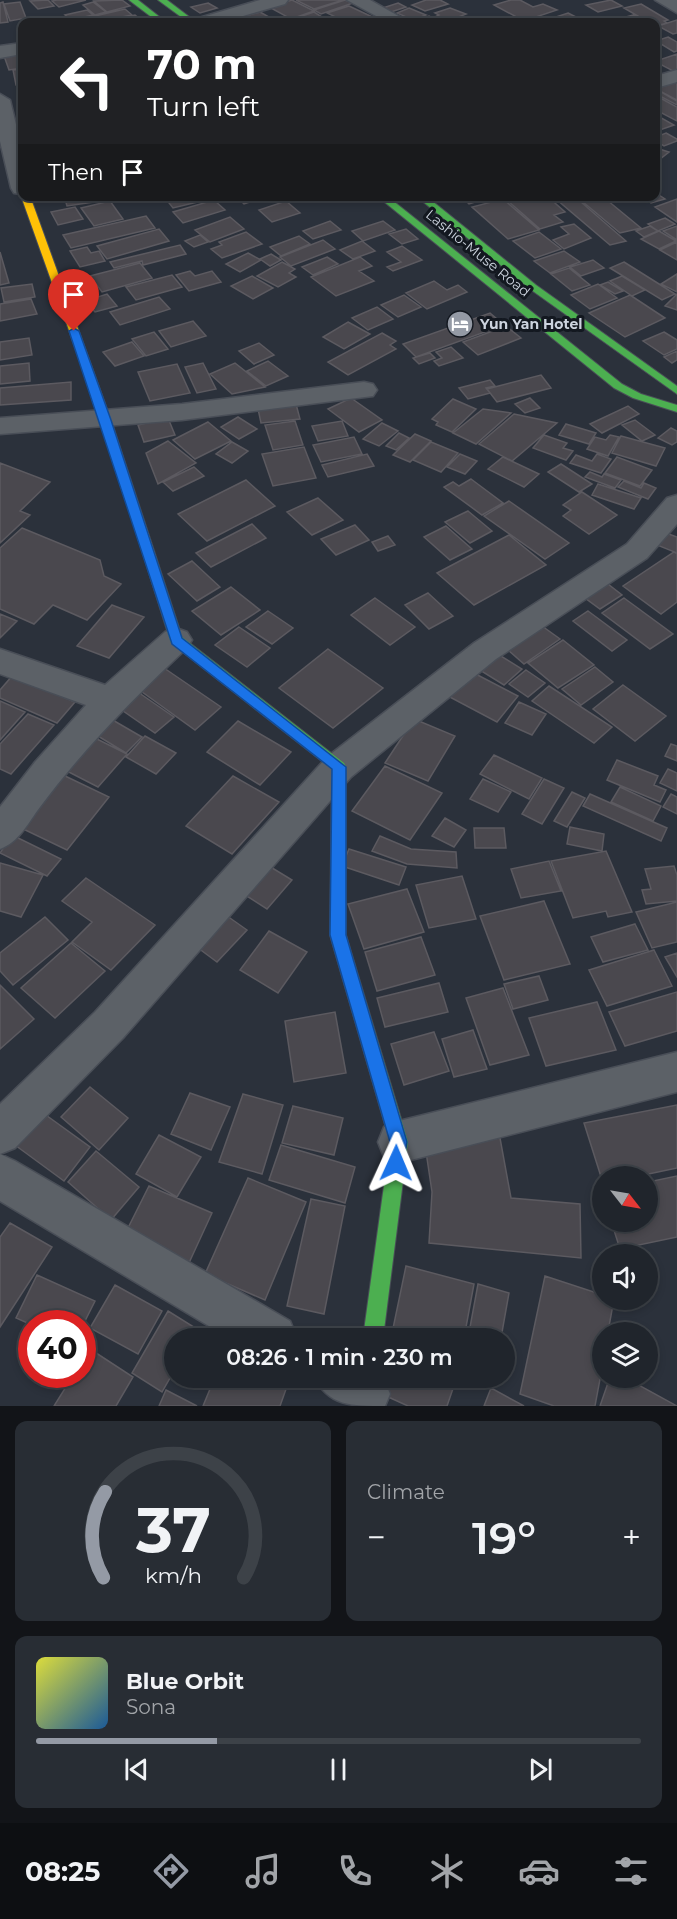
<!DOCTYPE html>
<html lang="en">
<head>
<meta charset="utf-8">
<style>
  body { margin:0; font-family:Montserrat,sans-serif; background:#282d34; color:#f1f3f6; height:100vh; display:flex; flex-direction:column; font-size:22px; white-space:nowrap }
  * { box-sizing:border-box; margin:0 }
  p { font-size:20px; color:#a2a5a9 }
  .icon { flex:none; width:33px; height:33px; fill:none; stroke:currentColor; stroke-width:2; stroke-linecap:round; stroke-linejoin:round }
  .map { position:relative; height:1406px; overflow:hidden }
  .drawer { display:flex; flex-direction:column; gap:15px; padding:15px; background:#121418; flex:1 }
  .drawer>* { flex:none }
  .banner { position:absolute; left:18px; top:18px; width:642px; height:183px; border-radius:12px; box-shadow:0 3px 9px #0003,0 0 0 2px #3d4248; background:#202124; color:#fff; overflow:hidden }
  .needle { width:39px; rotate:121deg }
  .buttons { position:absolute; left:592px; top:1166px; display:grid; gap:12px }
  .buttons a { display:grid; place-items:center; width:66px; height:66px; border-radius:50%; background:#20252c; box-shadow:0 3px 9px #0003,0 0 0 2px #3d4248; font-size:30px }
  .speed { position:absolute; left:18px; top:1310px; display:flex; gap:12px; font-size:30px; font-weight:700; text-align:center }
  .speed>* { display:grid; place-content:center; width:78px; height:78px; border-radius:50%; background:#20252c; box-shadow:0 3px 9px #0003,0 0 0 2px #3d4248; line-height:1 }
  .speed .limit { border:9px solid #d22; background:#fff; color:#111 }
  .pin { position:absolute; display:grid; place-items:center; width:51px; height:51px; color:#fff; margin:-62px -26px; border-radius:50% 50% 50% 0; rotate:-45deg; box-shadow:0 0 6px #0007 }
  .pin .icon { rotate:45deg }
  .me { position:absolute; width:66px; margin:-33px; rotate:1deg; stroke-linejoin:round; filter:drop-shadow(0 0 4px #0008) }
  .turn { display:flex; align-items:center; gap:21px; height:126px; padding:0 30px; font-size:27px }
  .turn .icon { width:78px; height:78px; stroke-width:2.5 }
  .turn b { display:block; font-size:42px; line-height:51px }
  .then { display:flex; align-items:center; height:57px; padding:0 30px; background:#0003; gap:12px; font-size:22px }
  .big { font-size:45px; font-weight:600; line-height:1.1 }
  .drawer .widget { flex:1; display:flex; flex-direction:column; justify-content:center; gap:9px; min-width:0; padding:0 21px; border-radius:12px; background:#282d34 }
  .drawer .dial { align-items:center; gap:0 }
  .dial svg { height:156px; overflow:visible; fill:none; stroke:#3d4248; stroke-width:7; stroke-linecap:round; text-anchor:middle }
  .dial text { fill:#f1f3f6; stroke:none }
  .song { display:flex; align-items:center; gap:18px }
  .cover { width:72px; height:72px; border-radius:9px; background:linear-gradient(135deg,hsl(60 70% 55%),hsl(210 70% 35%)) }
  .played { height:6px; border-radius:3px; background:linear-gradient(90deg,#949aa5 30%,#3d4248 30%) }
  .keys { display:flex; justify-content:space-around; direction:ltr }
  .heat { display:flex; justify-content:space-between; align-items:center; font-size:33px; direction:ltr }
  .drawer .tiles { flex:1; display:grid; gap:15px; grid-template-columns:1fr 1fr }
  .widget:last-child { grid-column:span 2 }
  .trip { position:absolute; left:164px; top:1328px; width:351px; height:60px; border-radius:30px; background:#20252c; box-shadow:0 3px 9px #0003,0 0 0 2px #3d4248; font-weight:600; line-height:60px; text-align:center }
  .dock { display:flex; height:96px; justify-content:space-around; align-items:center; background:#0d0f12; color:#a2a5a9 }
  .dock .icon { width:42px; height:42px }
  .dock .current { color:#949aa5 }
  .dock b { font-size:27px; color:#f1f3f6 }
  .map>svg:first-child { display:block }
</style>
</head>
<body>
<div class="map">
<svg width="677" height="1406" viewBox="0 0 677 1406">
  <rect width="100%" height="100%" fill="#2b313b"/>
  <path fill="#4a484e" stroke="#5c5a60" stroke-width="1.5" d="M48,0L54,6L38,9L30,1Z
    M57,0H86L59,7L52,1Z
    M122,0L130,6L107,12L94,1Z
    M292,0L314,11L291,19L269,7Z
    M296,0H343L314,9Z
    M345,0L353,3L321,14L314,10Z
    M426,0H440L448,4L425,11L412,5Z
    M511,0H520L533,7L543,4L557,10L524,21L494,5Z
    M611,0L622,6L598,12L586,5Z
    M3,2L8,22L0,23V3Z
    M20,2L26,18L10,21L4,4Z
    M93,2L106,12L95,15L83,5Z
    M208,3L217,8L200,13L191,7Z
    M398,3L406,7L391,12L383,8Z
    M641,4L668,20L664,21L667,23L656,26V22H648L624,8Z
    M349,6L381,21L346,22L327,13Z
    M409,8L426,15L413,20L397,13Z
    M450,8L466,14L446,22H416L429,16L433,18L439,15L435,13Z
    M125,9L132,15L101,21L95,16Z
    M87,10L93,15L71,20L65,15Z
    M260,12L269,17L254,22L245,16Z
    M314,12L322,17L305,22L296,18Z
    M568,13L580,19L568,22L550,19Z
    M93,15L98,20L61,22Z
    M135,15L144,22L111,20Z
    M633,15L647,22H619L615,20Z
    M677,20V33L673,34L658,26Z
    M668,37L677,42V51L674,52L656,41Z
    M22,50V68L9,70L3,53Z
    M677,54V73L656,62V61Z
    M22,69V85H16L13,70Z
    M677,81V100L656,89Z
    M656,89L677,101V105L656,94Z
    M662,99L677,107V121L656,110V101Z
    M656,115L674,125L660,130L656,127Z
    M666,133L677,139V141L664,146L656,141V137Z
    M656,148L669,152L660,159L656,157Z
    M656,193L665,199L651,203L642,196H656Z
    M64,196H114V199L67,206Z
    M173,196H212L214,198L173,208L165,198Z
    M236,196H268L244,204Z
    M461,196H495L469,204Z
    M521,196H547L565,212L554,215L563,222L540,229L507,200Z
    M566,196H574L626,241L610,245L556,199Z
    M576,196H602L641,228L620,233Z
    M503,199L539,230L508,239L472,207Z
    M677,199V222L655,207Z
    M214,200L225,210L183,223L173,212Z
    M110,201L123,219L94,226L81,208Z
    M286,201L300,213L272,222L259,210Z
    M75,207L83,219L58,225L51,212Z
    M146,216L155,228L71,248L63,235Z
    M230,217L244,229L210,242L195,230Z
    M665,218L675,224L658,231L648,224Z
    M330,221L341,230L313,239L303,231Z
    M383,221L395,230L363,241L352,231Z
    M574,224L591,238L564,249L553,240L569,234L561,227Z
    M650,226L658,231L644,237L636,231Z
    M677,226V240L663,231Z
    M159,229L169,241L107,259L97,246Z
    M406,229L418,239L402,244L389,234Z
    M659,231L676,241L659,249L641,239Z
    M246,232L262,244L222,258L211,249L222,245L219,242Z
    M539,232L561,249L535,258L513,241Z
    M200,235L208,242L194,247L185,241Z
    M299,236L310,244L281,256L270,247Z
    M323,240L335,249L291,266L280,257Z
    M362,241L375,251L353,259L340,250Z
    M677,242V260L660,250Z
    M180,245L186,254L143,265L142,261L114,268L110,262Z
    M402,246L422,260L393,271L387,267L401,262L387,252Z
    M87,247L91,253L99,251L105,261L80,267L70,251Z
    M564,251L580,262L550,273L534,261Z
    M0,252L9,283L0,285Z
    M248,253L261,260L240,272L226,264Z
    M271,254L281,260L270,266L260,259Z
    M327,257L338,264L313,275L302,267Z
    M360,257L372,266L359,271L374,281L336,296L311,277Z
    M593,260L604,268L581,276L570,267Z
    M282,262L295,269L289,273L296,277L278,287L257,276Z
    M624,262L675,294L662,300L610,268Z
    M140,263L152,278L102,292L90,276Z
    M569,268L590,285L572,291L551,274Z
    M190,271L195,276L212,271L221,282L189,291L176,275Z
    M677,274V292L661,284Z
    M172,275L182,287L136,300L126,287Z
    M252,276L273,288L253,299L231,286Z
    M622,276L645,290L632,296L610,281Z
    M434,281L447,290L458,285L467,292L427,309L406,293Z
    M608,282L623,291L615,294L600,285Z
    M32,284L35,297L4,302L1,288Z
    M598,284L617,298L590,309L571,295Z
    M107,294L117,306L95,312L85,301Z
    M677,294V310L665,306Z
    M404,295L421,307L398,317L381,305Z
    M630,295L665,318L625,337L589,313Z
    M159,297L170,309L120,325L110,312Z
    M31,299L37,314L0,321V304Z
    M377,307L393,319L368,330L352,318Z
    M490,313L504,325L416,357L403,344Z
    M193,321L206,336L171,347L159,331Z
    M348,322L370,334L344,349L323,337Z
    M506,326L521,338L478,355L463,342Z
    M154,332L168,349L146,356L132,339Z
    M664,332L677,340V349L664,355L643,341Z
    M382,333L396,341L390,345L396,349L348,375L328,362Z
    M29,338L32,355L0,360V342Z
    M132,342L144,356L115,366L103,352Z
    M259,343L274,355L254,364L239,351Z
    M451,347L463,358L439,366L434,361L442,358L436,352Z
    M677,351V360L672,363L664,357Z
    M430,353L435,358L419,364L413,358Z
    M268,361L288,376L266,386L247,371Z
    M29,363L30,381L0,384V366Z
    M203,363L216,389L197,393L185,367Z
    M235,363L265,387L232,394L210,374Z
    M177,364L190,393L150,401L138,372Z
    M541,375L551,388L497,402L487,389Z
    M490,380L495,386L486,388L490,393L468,399L459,388Z
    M71,382V400L0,405V388Z
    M351,398L382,420L359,432L328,409Z
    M530,398L540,408L525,413L515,404Z
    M453,399L476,409L452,432L436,425L438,422L432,419Z
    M296,404L300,419L261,423L258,409Z
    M628,406L639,414L602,433L590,424Z
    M483,409L511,413L476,444L453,433Z
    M514,414L557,423L512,461L479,444Z
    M238,417L257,429L239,439L221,427Z
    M168,418L175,435L144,442L138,425Z
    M635,420L655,435L642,441L622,425Z
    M295,421L303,445L273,450L265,425Z
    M342,421L348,436L318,441L312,426Z
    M208,422L231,441L195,459L173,440Z
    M382,423L398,431L379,446L363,439Z
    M566,424L596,433L589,444L559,435Z
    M671,428L677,431V442L672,445L658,438Z
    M399,433L409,438L396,450L386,446Z
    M415,434L431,441L410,462L393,455Z
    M544,435L567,443L563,448L573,451L566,460L533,448Z
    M610,435L619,437L608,456L587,449L595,437L606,440Z
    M621,436L665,448L656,466L612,453Z
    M354,437L362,454L321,462L313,445Z
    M168,441L196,463L158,484L146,453Z
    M232,442L248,451L232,463L216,454Z
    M431,442L458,453L441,472L413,460Z
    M304,447L316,478L273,486L262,454Z
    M367,454L374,466L328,477L322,465Z
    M460,454L477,461L465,474L447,467Z
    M597,454L611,459L601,473L570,463L576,455L592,461Z
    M503,457L539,474L524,487L488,469Z
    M617,457L652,470L640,486L605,473Z
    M0,463L50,482L20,511L30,515L0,543Z
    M561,464L592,484L579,492L548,472Z
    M194,467L204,476L173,491L163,482Z
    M590,472L602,477L604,474L621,480L615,488L585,477Z
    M471,479L503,503L482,515L444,487L453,482L459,486Z
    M246,480L275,506L207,541L178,514Z
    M624,481L641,488L644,483L656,488L648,499L618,487Z
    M598,484L641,498L634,509L592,495Z
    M582,492L617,515L589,534L563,516L571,510L563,505Z
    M318,498L343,520L312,535L287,512Z
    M509,501L569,543L545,559L484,516Z
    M468,511L492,531L470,543L445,522Z
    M252,524L266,538L211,567L196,553Z
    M355,525L369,540L336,555L321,539Z
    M446,526L472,549L450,560L424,537Z
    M22,528L100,560L104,576L121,584L87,620L53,605L34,624L0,609V548Z
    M666,533L677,537V553L657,545Z
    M509,535L546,565L474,605L437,573Z
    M388,536L395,545L378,551L372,542Z
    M674,552L677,554V602L661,614L623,586Z
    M192,561L220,587L197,601L168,574Z
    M608,584L622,595L600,609L585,598Z
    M231,587L260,610L221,635L192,611Z
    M428,593L453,616L429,629L405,605Z
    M375,598L415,627L390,645L351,615Z
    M624,598L673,634L650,649L602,613Z
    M112,605L144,617L109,658L77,646Z
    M268,611L293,628L272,644L246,627Z
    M588,611L627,640L612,651L573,621Z
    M0,614L17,621L0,638Z
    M542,626L560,639L524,664L507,649Z
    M239,627L270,648L247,667L215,645Z
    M563,640L594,665L558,688L528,663Z
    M328,649L383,688L333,728L279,688Z
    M496,653L522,669L504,685L478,669Z
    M595,667L613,682L581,705L562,689Z
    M164,668L221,707L195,730L138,689Z
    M468,670L518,696L497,722L446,695Z
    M526,670L545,683L528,697L509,684Z
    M13,675L75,702L57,723L0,698V690Z
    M623,685L666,716L635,741L593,709Z
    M549,686L612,727L594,743L532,701Z
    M132,688L174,717L155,733L113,704Z
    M0,701L25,712L0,740Z
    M519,702L546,714L532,735L505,723Z
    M28,714L54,725L11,774L0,769V744Z
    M104,715L142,737L126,753L88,730Z
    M414,719L455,736L428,781L385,763Z
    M238,721L291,752L260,785L207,752Z
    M91,736L127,754L98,787L61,768Z
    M145,736L176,753L156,774L126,757Z
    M671,744L677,746V761L665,756Z
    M494,755L542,778L529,799L480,774Z
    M617,760L658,776L654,785L666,790L660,802L607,780Z
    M385,766L442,793L410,840L352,811Z
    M668,769L677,773V791L660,783Z
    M63,775L109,797L67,850L19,827Z
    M233,776L279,802L232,854L186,826Z
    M483,779L511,792L498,812L470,799Z
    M544,779L564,788L542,824L522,814Z
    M620,787L661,806L653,821L611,802Z
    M572,792L585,798L567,827L554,821Z
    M590,794L667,828L661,841L583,806Z
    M671,794L677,797V814L663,807Z
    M445,818L466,830L454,847L432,836Z
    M570,827L604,834L602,851L567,844Z
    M474,828H504L506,848H475Z
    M12,835L61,859L47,876L0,853Z
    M380,836L411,849L456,852L457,868L407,864L372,851Z
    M349,849L406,867L399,885L342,866Z
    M606,851L632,912L608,917L606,911L573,918L551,861Z
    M549,861L561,891L521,898L511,869Z
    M0,863L43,875L21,917L0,911Z
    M264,863L292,880L267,909L239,891Z
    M674,866L677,875V901L646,904L642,890L651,889L645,869Z
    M462,876L476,919L429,928L416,885Z
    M86,878L155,925L111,970L72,942L92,922L62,901Z
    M407,889L424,932L364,949L348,904Z
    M544,901L570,964L504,980L480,916Z
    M677,902V942L652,948L636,912Z
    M220,911L247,930L217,962L190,942Z
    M45,917L68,940L13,985L0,971V953Z
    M635,924L648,950L603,962L591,937Z
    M269,931L307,952L278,993L240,970Z
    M421,937L435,975L377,991L365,952Z
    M71,943L105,971L55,1018L21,988Z
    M654,950L672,986L607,1006L589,970Z
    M677,953V977L665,957Z
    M539,976L548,1000L513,1009L504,984Z
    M439,983L448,1012L385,1027L377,998Z
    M0,985L34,1019L0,1049Z
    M503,988L529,1055L490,1065L466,998Z
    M677,992V1031L625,1046L609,1012Z
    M597,1002L616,1050L546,1066L529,1018Z
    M335,1012L346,1073L294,1082L285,1021Z
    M473,1030L487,1069L454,1077L442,1039Z
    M434,1032L449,1071L404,1085L391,1044Z
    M90,1087L128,1118L99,1150L61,1117Z
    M190,1093L230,1107L211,1150L171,1134Z
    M243,1094L283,1105L262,1174L219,1162Z
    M32,1105L90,1147L64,1181L4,1137Z
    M677,1105V1168L639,1176H603V1183L584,1123Z
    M293,1106L343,1118L334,1155L282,1143Z
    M159,1135L201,1157L177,1197L136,1174Z
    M500,1138L511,1198L580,1204L581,1258L429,1243L432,1192L425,1145Z
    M281,1145L355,1167L345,1203L269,1180Z
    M96,1151L139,1187L111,1220L68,1182Z
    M677,1176V1237L620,1249L611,1221H648V1182Z
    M248,1178L306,1202L265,1300L205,1274Z
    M149,1186L212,1213L188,1265L124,1236Z
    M311,1199L345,1206L324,1314L287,1306Z
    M10,1223L52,1247L0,1327V1237Z
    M406,1266L474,1284L464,1338H391Z
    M37,1275L95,1301L82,1327V1323H32V1325L16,1318Z
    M545,1276L603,1295V1299H614L608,1332H603V1363L595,1406H554L520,1394Z
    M478,1284L509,1293L501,1338H468Z
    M115,1285L162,1311L138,1354L90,1328Z
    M168,1311L197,1329L192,1338H174V1371L162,1392L132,1373Z
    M90,1349L133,1377L116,1406H54L74,1374H82V1361Z
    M215,1377H287L290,1378L280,1406H203Z
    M380,1377H457L447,1406H408L375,1391Z
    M610,1377H624L677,1406H600Z
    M491,1388L524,1406H484Z
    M166,1390L197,1406H159Z"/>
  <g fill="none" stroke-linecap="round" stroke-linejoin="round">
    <defs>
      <path id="street" d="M260,0H288L285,4L222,22H196L199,18Z
        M347,0H370L409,22H387Z
        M655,0H677V13Z
        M22,43V54L0,58V46Z
        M677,70V82L656,88V76Z
        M0,94L10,100L22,149V194L14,193L11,188L0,141Z
        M364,382L373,384L377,390L373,396L182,420L0,434V418L182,404Z
        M677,495V524L647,558L496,659L351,777L123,1038L15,1148L0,1154V1104L95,1012L327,757L474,643L627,544L667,498Z
        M176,628L187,632L192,640L187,648C134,698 84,748 40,807C28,823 19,842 0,849V807L35,762L86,705L0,674V649L105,685L165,632Z
        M677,1052V1092L399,1163L384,1157L378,1142L384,1127L399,1121Z
        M0,1154L15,1161L290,1321L297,1338H229L0,1201Z
        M314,1377H383L390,1394L385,1406C351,1406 329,1406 314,1377Z"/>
      <path id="fast" d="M129,0H138L166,22H158Z
        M158,0H167L196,22H188Z
        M377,196H387L622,384L641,394L677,405V412L633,398L614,388Z
        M416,196H426L536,285L677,386V394L530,289Z
        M150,553L156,557L182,637L344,763L346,767V935L408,1142L383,1338H363L390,1142L330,935L332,769L171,643L144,557Z"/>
      <path id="slow" d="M22,194V196H30L111,420L156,557L154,560H146L144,557L101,420L21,196Z"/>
    </defs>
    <use href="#street" stroke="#494e57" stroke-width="3"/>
    <use href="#fast" stroke="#494e57" stroke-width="2"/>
    <use href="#slow" stroke="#494e57" stroke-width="2"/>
    <use href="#street" fill="#5c6167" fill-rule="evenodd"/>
    <use href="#fast" fill="#4caf50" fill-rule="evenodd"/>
    <use href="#slow" fill="#ffc107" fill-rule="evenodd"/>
  </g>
  <path fill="#1a73e8" stroke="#114b97" stroke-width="1.5" d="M74,328L79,331L111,420L182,638L346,767V935L407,1142L402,1170L396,1172L390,1170L387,1163L390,1142L330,935L332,769L172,644L69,331Z"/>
  <defs>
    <symbol id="hotel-disc" viewBox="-11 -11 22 22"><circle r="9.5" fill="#949aa5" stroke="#131820"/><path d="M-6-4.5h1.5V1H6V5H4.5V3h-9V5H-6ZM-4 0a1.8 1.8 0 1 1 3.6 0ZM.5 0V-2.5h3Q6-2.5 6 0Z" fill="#fff"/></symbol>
  </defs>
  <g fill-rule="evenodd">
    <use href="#hotel-disc" x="445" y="309" width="30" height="30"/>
  </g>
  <g text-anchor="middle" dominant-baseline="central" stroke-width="6" stroke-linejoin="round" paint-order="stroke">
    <g font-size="14" fill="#ccd3de" stroke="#131820">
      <text transform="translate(478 253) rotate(39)">Lashio-Muse Road</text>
    </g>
    <g font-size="14" font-weight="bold" fill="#ccd3de" stroke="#131820" text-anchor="start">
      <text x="480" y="324">Yun Yan Hotel</text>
    </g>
  </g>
</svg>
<div class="buttons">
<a><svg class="needle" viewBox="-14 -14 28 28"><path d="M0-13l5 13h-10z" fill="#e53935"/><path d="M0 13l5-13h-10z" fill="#a2a5a9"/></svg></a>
<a><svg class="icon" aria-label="sound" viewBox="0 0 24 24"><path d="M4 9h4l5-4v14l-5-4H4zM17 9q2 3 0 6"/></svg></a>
<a><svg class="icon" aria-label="layers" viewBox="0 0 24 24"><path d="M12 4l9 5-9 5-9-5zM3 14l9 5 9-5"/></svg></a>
</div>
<div class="speed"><div class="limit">40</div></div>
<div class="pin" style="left:74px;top:331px;background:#d93025"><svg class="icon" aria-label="arrive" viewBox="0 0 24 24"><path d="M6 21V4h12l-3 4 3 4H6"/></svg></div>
<svg class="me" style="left:396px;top:1163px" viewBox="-20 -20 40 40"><path d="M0-17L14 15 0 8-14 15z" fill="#1a73e8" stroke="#fff" stroke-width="4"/></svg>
<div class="trip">08:26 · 1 min · 230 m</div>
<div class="banner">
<div class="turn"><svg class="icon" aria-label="left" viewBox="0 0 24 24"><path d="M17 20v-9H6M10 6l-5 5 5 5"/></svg><div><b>70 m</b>Turn left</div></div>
<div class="then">Then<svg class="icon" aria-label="arrive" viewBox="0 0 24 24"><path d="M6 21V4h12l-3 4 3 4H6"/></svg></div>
</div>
</div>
<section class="drawer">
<div class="tiles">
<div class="widget dial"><svg viewBox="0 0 100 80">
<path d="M14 69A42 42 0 1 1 86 69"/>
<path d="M14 69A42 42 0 0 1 15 25" stroke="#949aa5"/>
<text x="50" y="56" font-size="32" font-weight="700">37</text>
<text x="50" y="72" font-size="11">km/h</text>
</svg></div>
<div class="widget"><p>Climate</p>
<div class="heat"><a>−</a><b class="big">19°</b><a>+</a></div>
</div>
<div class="widget">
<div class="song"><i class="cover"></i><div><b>Blue Orbit</b><p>Sona</p></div></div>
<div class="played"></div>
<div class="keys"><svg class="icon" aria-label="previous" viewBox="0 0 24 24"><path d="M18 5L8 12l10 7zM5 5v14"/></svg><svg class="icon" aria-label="pause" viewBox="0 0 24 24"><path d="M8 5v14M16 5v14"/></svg><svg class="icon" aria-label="next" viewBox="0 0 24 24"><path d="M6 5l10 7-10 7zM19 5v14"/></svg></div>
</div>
</div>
</section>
<nav class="dock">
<b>08:25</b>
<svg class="icon current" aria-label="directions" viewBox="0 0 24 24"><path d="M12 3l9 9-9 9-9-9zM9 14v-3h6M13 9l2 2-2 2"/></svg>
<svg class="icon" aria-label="music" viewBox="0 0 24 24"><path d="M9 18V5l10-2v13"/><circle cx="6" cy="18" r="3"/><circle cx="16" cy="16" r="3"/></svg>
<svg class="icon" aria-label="phone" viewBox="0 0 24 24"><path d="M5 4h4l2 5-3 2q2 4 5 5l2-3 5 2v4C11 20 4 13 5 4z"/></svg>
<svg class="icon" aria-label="climate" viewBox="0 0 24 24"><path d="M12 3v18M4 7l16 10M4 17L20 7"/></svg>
<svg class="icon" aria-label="car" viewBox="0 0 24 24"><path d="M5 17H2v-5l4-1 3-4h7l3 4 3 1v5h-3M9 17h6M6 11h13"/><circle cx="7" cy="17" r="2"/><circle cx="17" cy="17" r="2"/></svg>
<svg class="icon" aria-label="filters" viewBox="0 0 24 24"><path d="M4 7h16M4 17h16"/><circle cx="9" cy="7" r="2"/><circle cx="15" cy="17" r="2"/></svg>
</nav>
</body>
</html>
